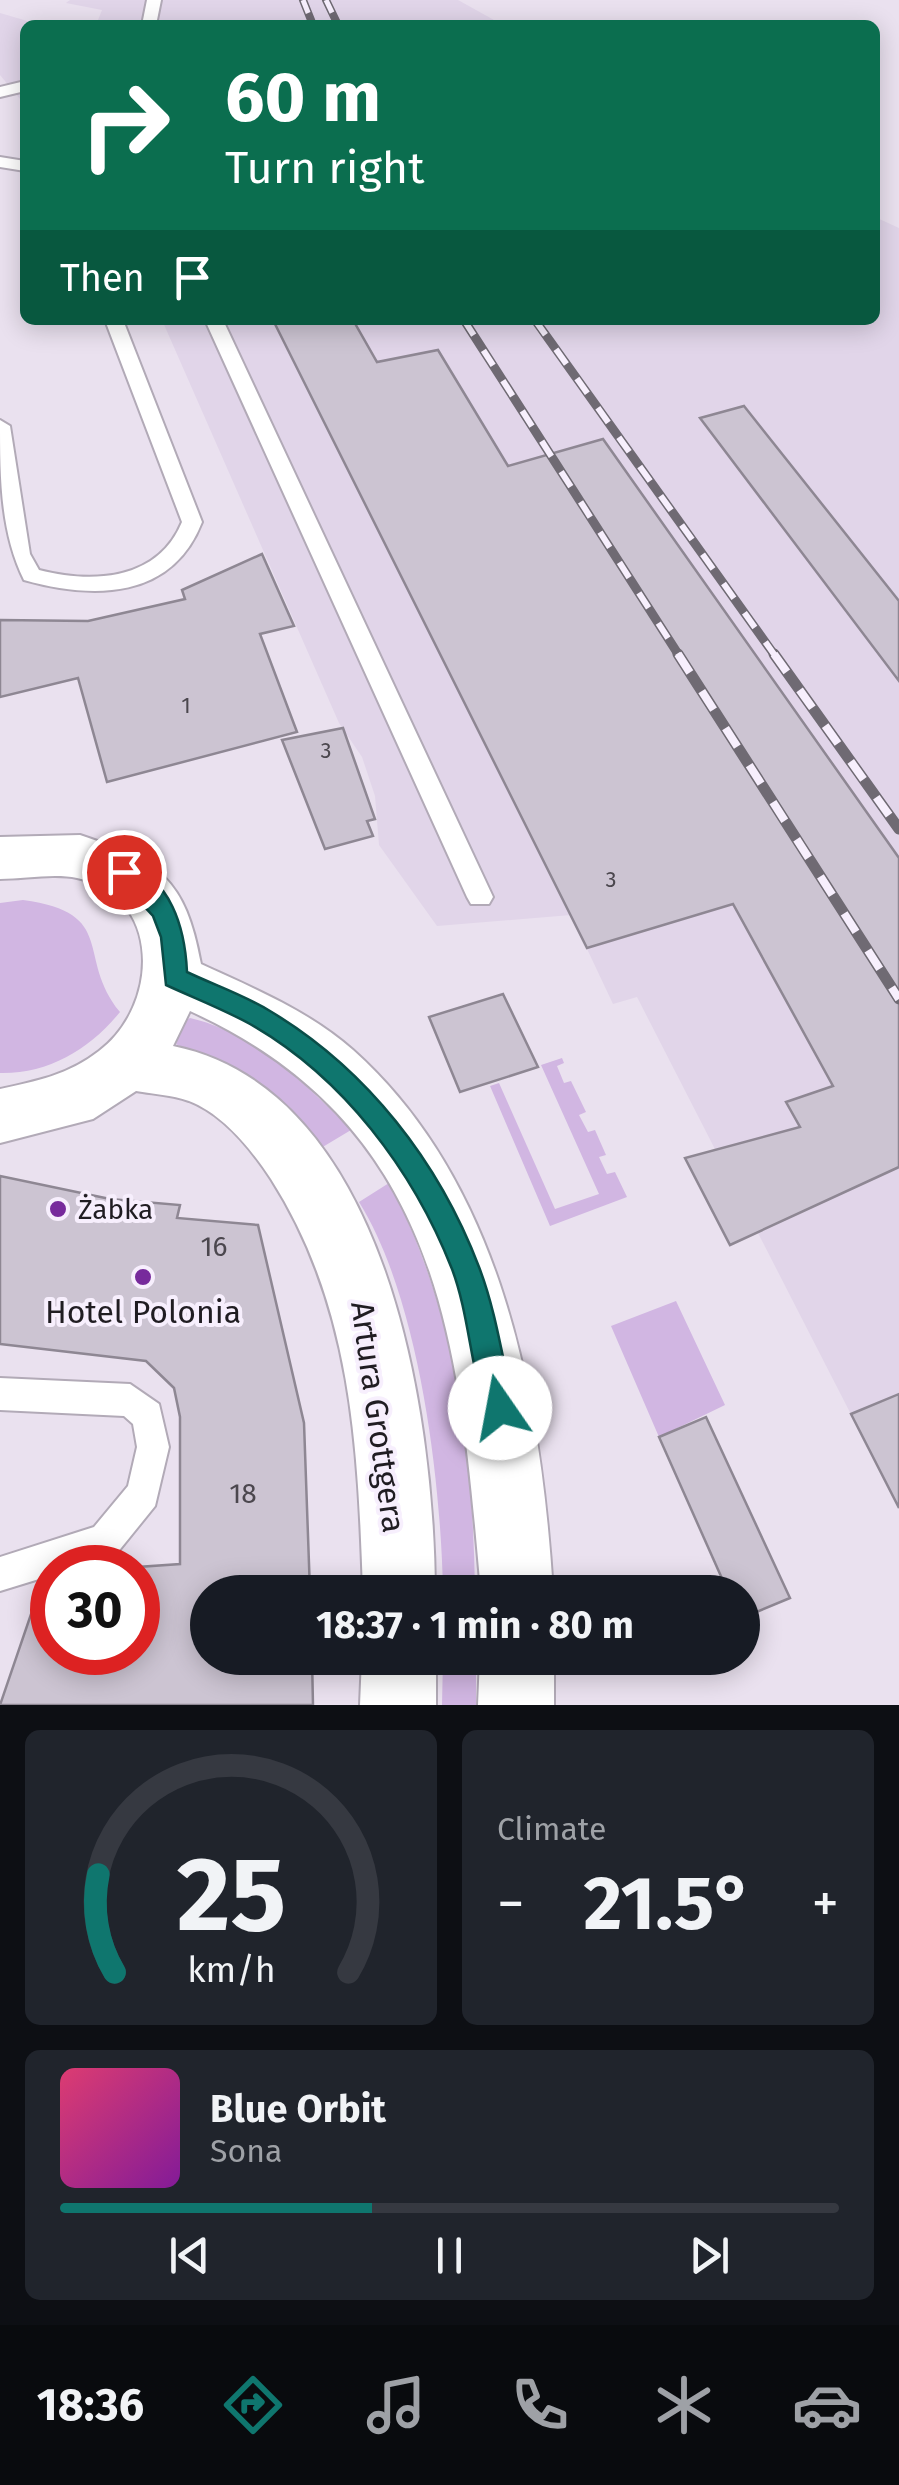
<!DOCTYPE html>
<html lang="en">
<head>
<meta charset="utf-8">
<style>
  body { margin:0; font-family:"Fira Sans",sans-serif; background:#20242c; color:#f1f3f6; height:100vh; display:flex; flex-direction:column; font-size:38px; white-space:nowrap }
  * { box-sizing:border-box; margin:0 }
  p { font-size:32px; color:#9ea1a6 }
  .icon { flex:none; width:55px; height:55px; fill:none; stroke:currentColor; stroke-width:2; stroke-linecap:round; stroke-linejoin:round }
  .map { position:relative; height:1705px; overflow:hidden }
  .panel { display:flex; flex-direction:column; gap:25px; padding:25px; background:#0d0f14; flex:1 }
  .panel>* { flex:none }
  .hud { position:absolute; left:20px; top:20px; width:860px; height:305px; border-radius:15px; box-shadow:0 5px 25px #0003; background:#0b6e4f; color:#fff; overflow:hidden }
  .speed { position:absolute; left:30px; top:1545px; display:flex; gap:20px; font-size:50px; font-weight:700; text-align:center }
  .speed>* { display:grid; place-content:center; width:130px; height:130px; border-radius:50%; background:#171b24; box-shadow:0 5px 25px #0003; line-height:1 }
  .speed .limit { border:15px solid #d22; background:#fff; color:#111 }
  .pin { position:absolute; display:grid; place-items:center; width:85px; height:85px; color:#fff; margin:-42px; border:5px solid #fff; border-radius:50%; box-shadow:0 2px 10px #0007 }
  .me { position:absolute; width:110px; margin:-55px; rotate:348deg; stroke-linejoin:round; filter:drop-shadow(0 0 8px #0008) }
  .turn { display:flex; align-items:center; gap:35px; height:210px; padding:0 40px; font-size:45px }
  .turn .icon { width:130px; height:130px; stroke-width:2.5 }
  .turn b { display:block; font-size:70px; line-height:85px }
  .then { display:flex; align-items:center; height:95px; padding:0 40px; background:#0003; gap:20px; font-size:38px }
  .big { font-size:75px; font-weight:700; line-height:1.1 }
  .panel .card { flex:1; display:flex; flex-direction:column; justify-content:center; gap:15px; min-width:0; padding:0 35px; border-radius:15px; background:#20242c }
  .panel .dial { align-items:center; gap:0 }
  .dial svg { height:260px; overflow:visible; fill:none; stroke:#363941; stroke-width:7; stroke-linecap:round; text-anchor:middle }
  .dial text { fill:#f1f3f6; stroke:none }
  .song { display:flex; align-items:center; gap:30px }
  .cover { width:120px; height:120px; border-radius:15px; background:linear-gradient(135deg,hsl(340 70% 55%),hsl(290 70% 35%)) }
  .played { height:10px; border-radius:5px; background:linear-gradient(90deg,#0f766e 40%,#363941 40%) }
  .keys { display:flex; justify-content:space-around; direction:ltr }
  .heat { display:flex; justify-content:space-between; align-items:center; font-size:55px; direction:ltr }
  .panel .tiles { flex:1; display:grid; gap:25px; grid-template-columns:1fr 1fr }
  .card:last-child { grid-column:span 2 }
  .trip { position:absolute; left:190px; top:1575px; width:570px; height:100px; border-radius:50px; background:#171b24; box-shadow:0 5px 25px #0003; font-weight:700; line-height:100px; text-align:center }
  .menu { display:flex; height:160px; justify-content:space-around; align-items:center; background:#090b0e; color:#9ea1a6 }
  .menu .icon { width:70px; height:70px }
  .menu .selected { color:#0f766e }
  .menu b { font-size:45px; color:#f1f3f6 }
  .map>svg:first-child { display:block }
</style>
</head>
<body>
<div class="map">
<svg width="899" height="1705" viewBox="0 0 899 1705">
  <rect width="100%" height="100%" fill="#eae1ef"/>
  <path fill="#e1d5e9" d="M70,0H458L503,25H96L102,10L66,3Z
    M0,13L41,25H25V105L0,75Z
    M875,217L899,228V1508L637,997L613,1004L571,915L437,926L379,845L375,796L362,757L339,723L162,320H875Z"/>
  <path fill="#d1b6e2" d="M23,900C119,913 75,957 120,1012C90,1049 49,1074 0,1073V903Z
    M190,1018C253,1032 308,1086 351,1130L321,1148L239,1076L176,1044L183,1022Z
    M562,1058L564,1063L557,1066L564,1083L571,1081L586,1112L579,1115L588,1132L595,1130L606,1155L599,1157L607,1174L615,1172L627,1197L550,1226L490,1086L499,1083L555,1209L599,1194L541,1065Z
    M389,1183C456,1309 473,1451 475,1592H443C441,1479 419,1298 359,1202Z
    M676,1301L725,1405L659,1437L611,1326Z
    M443,1658H476V1705H442Z"/>
  <path fill="#ccc4d2" stroke="#8e8793" stroke-width="2.5" d="M273,320H353L377,362L438,350L508,466L603,439L899,858V1167L730,1245L685,1158L800,1127L786,1102L833,1086L733,904L587,948Z
    M744,406L899,601V681L700,418Z
    M262,554L294,626L260,634L297,732L107,782L78,678L0,697V620L88,621L185,599L182,590Z
    M343,728L375,819L367,821L373,836L325,849L282,740Z
    M503,994L538,1067L460,1092L429,1017Z
    M0,1176L110,1199L180,1205L177,1218L258,1225L304,1423L310,1592H208V1658H312L313,1705H0L42,1582L52,1579V1652H138V1567L180,1564V1417L174,1388L146,1361L0,1344Z
    M899,1394V1508L851,1414Z
    M706,1417L790,1598L742,1618V1592H728L659,1437Z"/>
  <g fill="none" stroke-linecap="round" stroke-linejoin="round">
    <defs>
      <path id="lane" d="M147,0H161L156,25H142Z
        M25,81V91L0,97V87Z
        M0,157L25,161V171L0,167Z
        M105,320H123L202,522C172,599 95,600 24,580C0,532 0,475 0,420L10,426L30,554L39,570C94,584 158,580 182,522Z
        M205,320H223L493,897L489,904H471L467,897Z
        M0,1378L130,1384L159,1404L169,1447L155,1506L117,1553L75,1568H52V1575L0,1591V1557L94,1527L128,1486L137,1447L133,1424L124,1416L0,1410Z"/>
      <path id="street" d="M80,835C160,862 185,878 201,964C253,988 309,1011 353,1050C503,1184 541,1400 553,1592H481C459,1347 445,1127 190,1011L173,1046C387,1090 434,1413 435,1592H363C358,1446 352,1306 271,1179C252,1150 223,1114 189,1101C172,1095 153,1094 136,1091L93,1119L0,1143V1089C37,1081 68,1075 99,1051C159,1006 163,896 77,878C54,873 24,879 0,879V837Z
        M362,1658H436V1705H360Z
        M480,1658H554V1705H478Z"/>
    </defs>
    <use href="#lane" stroke="#b2aab7" stroke-width="4"/>
    <use href="#street" stroke="#b2aab7" stroke-width="4"/>
    <use href="#lane" fill="#fff" fill-rule="evenodd"/>
    <use href="#street" fill="#fff" fill-rule="evenodd"/>
    <defs>
      <path id="rail-far2" d="M303,0L313,25
        M326,0L338,25"/>
      <path id="rail-far1" d="M464,320L680,657
        M535,320L776,657"/>
      <path id="rail" d="M678,654L899,999
        M774,654L899,829"/>
    </defs>
    <use href="#rail-far2" stroke="#6f6a73" stroke-width="8"/>
    <use href="#rail-far1" stroke="#6f6a73" stroke-width="9"/>
    <use href="#rail" stroke="#6f6a73" stroke-width="11"/>
    <use href="#rail-far2" stroke="#f7effd" stroke-width="5" stroke-dasharray="14" stroke-linecap="butt"/>
    <use href="#rail-far1" stroke="#f7effd" stroke-width="6" stroke-dasharray="18" stroke-linecap="butt"/>
    <use href="#rail" stroke="#f7effd" stroke-width="8" stroke-dasharray="22" stroke-linecap="butt"/>
  </g>
  <path fill="#0f766e" stroke="#0a4d48" stroke-width="2.5" d="M124,862C171,878 185,928 187,972C214,985 244,995 270,1011C367,1069 439,1162 479,1267C496,1311 503,1362 514,1408L510,1418L500,1422L489,1418C470,1371 470,1317 452,1269C413,1170 343,1077 250,1024C223,1009 194,998 166,985L161,937L153,916L112,872Z"/>
  <g fill="#772a9c" stroke="#f7effd" stroke-width="4">
    <circle cx="58" cy="1209" r="10"/>
    <circle cx="143" cy="1277" r="10"/>
  </g>
  <g text-anchor="middle" dominant-baseline="central" stroke-width="8" stroke-linejoin="round" paint-order="stroke">
    <g font-size="22" fill="#4b474e">
      <text x="186" y="705">1</text>
      <text x="326" y="750">3</text>
      <text x="611" y="879">3</text>
    </g>
    <g font-size="28" fill="#201d22" stroke="#f7effd" text-anchor="start">
      <text x="78" y="1209">Żabka</text>
    </g>
    <g font-size="28" fill="#4b474e">
      <text x="214" y="1246">16</text>
      <text x="243" y="1493">18</text>
    </g>
    <g font-size="32" fill="#201d22" stroke="#f7effd">
      <text x="143" y="1312">Hotel Polonia</text>
    </g>
    <g font-size="32" fill="#201d22" stroke="#f7effd">
      <text transform="translate(378 1417) rotate(82)">Artura Grottgera</text>
    </g>
  </g>
</svg>
<div class="speed"><div class="limit">30</div></div>
<div class="pin" style="left:124px;top:872px;background:#d93025"><svg class="icon" aria-label="arrive" viewBox="0 0 24 24"><path d="M6 21V4h12l-3 4 3 4H6"/></svg></div>
<svg class="me" style="left:500px;top:1408px" viewBox="-20 -20 40 40"><circle r="19" fill="#fff"/><path d="M0-13L10 11 0 6-10 11z" fill="#0f766e"/></svg>
<div class="trip">18:37 · 1 min · 80 m</div>
<div class="hud">
<div class="turn"><svg class="icon" aria-label="right" viewBox="0 0 24 24"><path d="M7 20v-9h11M14 6l5 5-5 5"/></svg><div><b>60 m</b>Turn right</div></div>
<div class="then">Then<svg class="icon" aria-label="arrive" viewBox="0 0 24 24"><path d="M6 21V4h12l-3 4 3 4H6"/></svg></div>
</div>
</div>
<section class="panel">
<div class="tiles">
<div class="card dial"><svg viewBox="0 0 100 80">
<path d="M14 69A42 42 0 1 1 86 69"/>
<path d="M14 69A42 42 0 0 1 9 39" stroke="#0f766e"/>
<text x="50" y="56" font-size="32" font-weight="700">25</text>
<text x="50" y="72" font-size="11">km/h</text>
</svg></div>
<div class="card"><p>Climate</p>
<div class="heat"><a>−</a><b class="big">21.5°</b><a>+</a></div>
</div>
<div class="card">
<div class="song"><i class="cover"></i><div><b>Blue Orbit</b><p>Sona</p></div></div>
<div class="played"></div>
<div class="keys"><svg class="icon" aria-label="previous" viewBox="0 0 24 24"><path d="M18 5L8 12l10 7zM5 5v14"/></svg><svg class="icon" aria-label="pause" viewBox="0 0 24 24"><path d="M8 5v14M16 5v14"/></svg><svg class="icon" aria-label="next" viewBox="0 0 24 24"><path d="M6 5l10 7-10 7zM19 5v14"/></svg></div>
</div>
</div>
</section>
<nav class="menu">
<b>18:36</b>
<svg class="icon selected" aria-label="directions" viewBox="0 0 24 24"><path d="M12 3l9 9-9 9-9-9zM9 14v-3h6M13 9l2 2-2 2"/></svg>
<svg class="icon" aria-label="music" viewBox="0 0 24 24"><path d="M9 18V5l10-2v13"/><circle cx="6" cy="18" r="3"/><circle cx="16" cy="16" r="3"/></svg>
<svg class="icon" aria-label="phone" viewBox="0 0 24 24"><path d="M5 4h4l2 5-3 2q2 4 5 5l2-3 5 2v4C11 20 4 13 5 4z"/></svg>
<svg class="icon" aria-label="climate" viewBox="0 0 24 24"><path d="M12 3v18M4 7l16 10M4 17L20 7"/></svg>
<svg class="icon" aria-label="car" viewBox="0 0 24 24"><path d="M5 17H2v-5l4-1 3-4h7l3 4 3 1v5h-3M9 17h6M6 11h13"/><circle cx="7" cy="17" r="2"/><circle cx="17" cy="17" r="2"/></svg>
</nav>
</body>
</html>
